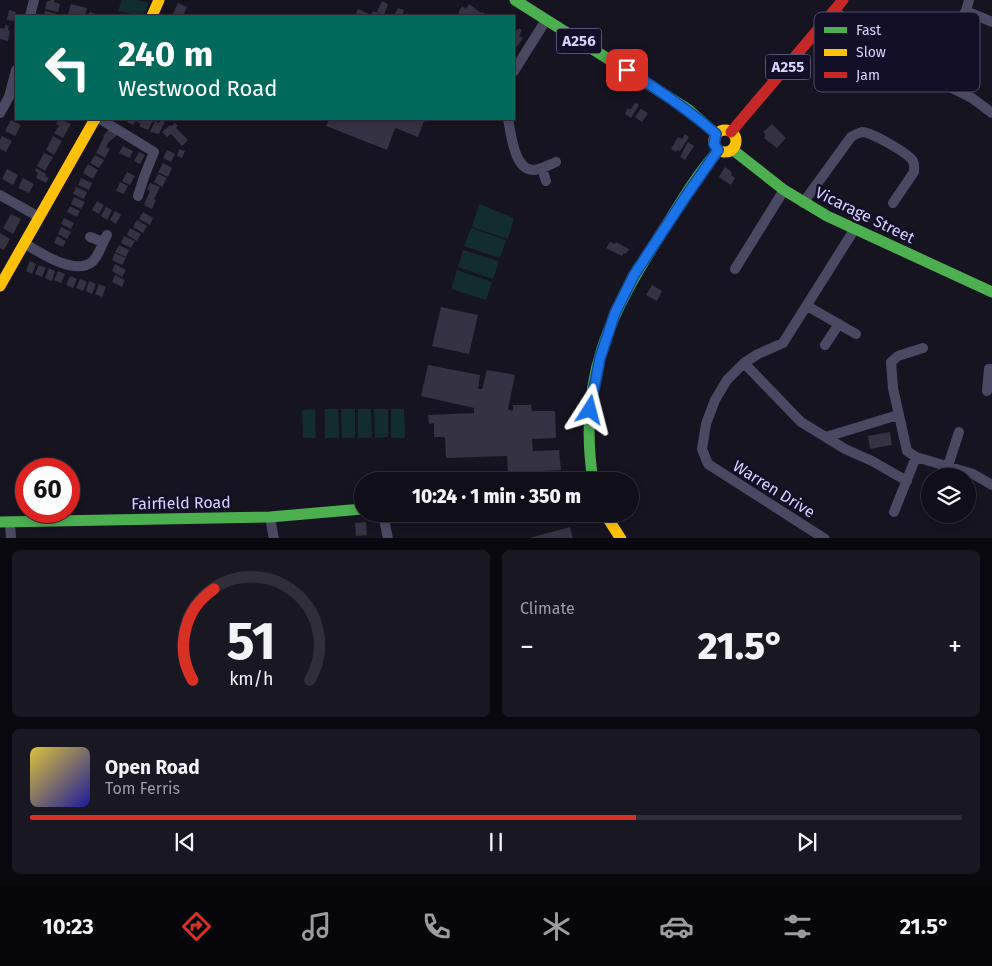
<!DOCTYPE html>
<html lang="en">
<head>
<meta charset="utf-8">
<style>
  body { margin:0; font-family:"Fira Sans",sans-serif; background:#191822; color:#f1f3f6; height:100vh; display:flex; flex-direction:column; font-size:19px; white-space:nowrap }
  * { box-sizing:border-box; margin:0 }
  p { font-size:16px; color:#9c9ca2 }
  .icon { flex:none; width:28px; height:28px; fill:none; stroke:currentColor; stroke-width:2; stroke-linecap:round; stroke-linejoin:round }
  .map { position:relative; height:538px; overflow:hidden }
  .sheet { display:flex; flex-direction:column; gap:12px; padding:12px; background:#09080e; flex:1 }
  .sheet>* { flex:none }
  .banner { position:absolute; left:15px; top:15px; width:500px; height:105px; border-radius:0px; box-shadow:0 2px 8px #0003,0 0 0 1px #302f38; background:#00695c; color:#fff; overflow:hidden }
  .controls { position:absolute; left:921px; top:468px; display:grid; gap:10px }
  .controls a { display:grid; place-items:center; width:55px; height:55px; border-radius:50%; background:#100f19; box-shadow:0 2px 8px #0003,0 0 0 1px #302f38; font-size:25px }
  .speed { position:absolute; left:15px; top:458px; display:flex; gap:10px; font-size:25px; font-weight:700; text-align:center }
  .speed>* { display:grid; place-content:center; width:65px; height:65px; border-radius:50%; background:#100f19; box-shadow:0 2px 8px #0003,0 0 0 1px #302f38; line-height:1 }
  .speed .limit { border:8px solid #d22; background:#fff; color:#111 }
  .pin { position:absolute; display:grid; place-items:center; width:42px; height:42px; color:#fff; margin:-21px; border-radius:10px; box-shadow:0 2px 8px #0006 }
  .me { position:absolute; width:55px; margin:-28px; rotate:9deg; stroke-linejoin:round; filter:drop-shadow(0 0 4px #0008) }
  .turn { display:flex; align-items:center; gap:18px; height:105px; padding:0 20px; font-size:22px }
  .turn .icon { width:65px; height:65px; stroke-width:2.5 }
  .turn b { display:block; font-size:35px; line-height:42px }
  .big { font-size:38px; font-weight:800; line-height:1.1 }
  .sheet .widget { flex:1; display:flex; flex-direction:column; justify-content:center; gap:8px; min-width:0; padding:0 18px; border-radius:8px; background:#191822 }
  .sheet .dial { align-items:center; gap:0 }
  .dial svg { height:130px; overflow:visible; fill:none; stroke:#302f38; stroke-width:7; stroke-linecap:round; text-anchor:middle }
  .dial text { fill:#f1f3f6; stroke:none }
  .song { display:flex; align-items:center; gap:15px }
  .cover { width:60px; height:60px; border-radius:8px; background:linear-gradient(135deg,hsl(50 70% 55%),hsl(240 70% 35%)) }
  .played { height:5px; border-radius:2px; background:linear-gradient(90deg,#d93025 65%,#302f38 65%) }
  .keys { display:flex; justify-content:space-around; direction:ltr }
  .heat { display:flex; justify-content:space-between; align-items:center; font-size:28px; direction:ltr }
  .sheet .tiles { flex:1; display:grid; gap:12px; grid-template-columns:1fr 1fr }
  .widget:last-child { grid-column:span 2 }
  .trip { position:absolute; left:354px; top:472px; width:285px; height:50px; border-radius:25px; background:#100f19; box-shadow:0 2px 8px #0003,0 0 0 1px #302f38; font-weight:800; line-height:50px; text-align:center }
  .dock { display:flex; height:80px; justify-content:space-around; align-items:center; background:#06060a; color:#9c9ca2 }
  .dock .icon { width:35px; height:35px }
  .dock .on { color:#d93025 }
  .dock b { font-size:22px; color:#f1f3f6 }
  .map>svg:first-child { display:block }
</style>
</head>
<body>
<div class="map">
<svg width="992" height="539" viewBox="0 0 992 539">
  <rect width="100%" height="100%" fill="#161421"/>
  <path fill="#132c2d" d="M122,0H137L149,3L143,16H141L118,11Z
    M479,204L514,218L508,239L472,227Z
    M471,228L506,240L500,258L464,246Z
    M463,250L499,261L493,279L458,267Z
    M457,270L492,282L486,300L451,289Z
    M315,409L316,438H303L302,410Z
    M325,409H338L339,438H325Z
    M341,409H355V438H342Z
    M358,409H371L372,438H358Z
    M374,409H388V437L375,438Z
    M391,409H404L405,438H391Z"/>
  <path fill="#343243" d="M50,0H54V2L60,4L58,12L45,9L47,1H50Z
    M382,1L388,4L384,15L377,12Z
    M178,3L187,7L183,16H172Z
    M71,4L87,8L85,16L68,14Z
    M469,4L481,13L482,12L489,16H464L458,13L462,6L466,9Z
    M398,8L404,10L402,16H394Z
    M358,9L371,15L373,11L385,16H355Z
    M9,10L16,12L14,21L7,20Z
    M45,11L58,14L57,16H44Z
    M89,12L104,16H88Z
    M5,25L9,26L8,30L10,31L8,41L0,39V28L5,29Z
    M514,28L518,30L519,28L522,30L519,36L523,38L516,48L514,47Z
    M635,103L639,105L631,118L625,114L628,108L630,110Z
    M641,109L648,113L642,122L635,117Z
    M59,119L71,124L63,138L54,133L59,126L56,124Z
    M129,119H147L153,121L148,130L139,126L141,124L136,121L133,125L127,122Z
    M161,119H166L159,134L150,132L155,121L159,123Z
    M329,119H428L426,122L424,121L418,137L395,128L387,150L326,126Z
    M11,120L21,125L15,136L5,131Z
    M175,123L178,126L176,128L188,140L182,146L171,134L167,137L162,132L170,125L171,126Z
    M772,124L786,138L777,148L764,138L766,135L763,132Z
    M110,128L117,135L109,142L106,147L110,149L105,158L96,153L104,137L103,136Z
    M685,134L689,137L680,151L677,150L676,152L671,149L678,137L682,139Z
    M2,136L12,141L6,152L0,149V140Z
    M53,136L62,141L54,155L46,150Z
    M688,142L694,146L685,160L680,157Z
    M123,146L133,151L130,158L119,153Z
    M179,149L185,151L182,158L177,156Z
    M167,150L175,154L171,162L163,158Z
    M139,152L145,155L140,164L134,161Z
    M44,153L53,157L45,171L37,166Z
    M95,155L104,160L99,168L90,163Z
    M163,163L172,168L168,177L158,172Z
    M88,164L98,170L93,179L83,173Z
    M725,167L732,172L731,175L735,178L731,185L719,177Z
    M36,168L46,174L45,176L49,178L46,183L36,178L38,173L35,171Z
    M7,169L18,175L13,185L2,179Z
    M127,172L135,176L130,185L122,181Z
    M158,174L167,178L162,187L154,182Z
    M23,178L34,184L29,193L18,188Z
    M81,178L92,183L89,190L78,185Z
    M120,182L128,186L124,194L116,191Z
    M150,183L160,187L154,199L156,200L152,209L144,205L150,191L147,189Z
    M76,187L87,192L84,199L73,194Z
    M74,197L85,202L81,209L71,204Z
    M97,201L104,205L99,214L92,210Z
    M70,206L80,211L77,217L67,212Z
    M106,207L112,210L107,220L101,216Z
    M115,211L121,215L116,224L110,220Z
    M143,212L153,218L150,225L139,219Z
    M11,214L21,219L13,234L3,228Z
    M64,218L74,223L71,229L61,224Z
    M137,220L147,226L143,233L133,227Z
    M61,227L71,232L67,239L58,234Z
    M130,228L141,234L137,241L127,235Z
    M0,233L10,239L4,250L0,248Z
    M57,236L66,241L63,247L54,243Z
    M124,236L135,241L131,248L121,243Z
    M610,242L615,244L616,242L629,249L626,254L624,253L622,256L606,248Z
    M119,245L129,250L126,257L115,252Z
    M115,253L126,258L122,265L112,260Z
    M30,261L36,264L32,274L26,271Z
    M115,264L126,270L122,277L112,271Z
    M39,265L46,268L42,277L35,274Z
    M49,268L55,271L52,281L45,278Z
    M58,271L65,274L61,283L54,280Z
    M115,275L125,280L122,287L112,282Z
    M70,276L77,279L73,288L66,285Z
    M80,279L87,282L83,291L76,288Z
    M89,281L96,284L92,294L86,291Z
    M99,284L106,287L102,297L95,294Z
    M652,285L662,291L657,301L646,295Z
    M441,307L478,315L469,354L432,346Z
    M428,365L480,375L478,389H482L487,370L515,375L508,409L513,411V405H531L532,411H555L556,438L532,439L533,451L559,450L561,470L508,473L507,456L446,458L445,437H434V423L429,424L428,415L474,413V408L421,396Z
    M890,432L892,445L870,449L868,436Z
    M366,522L367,535L356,536L355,523Z
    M570,527L573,539H529V538Z"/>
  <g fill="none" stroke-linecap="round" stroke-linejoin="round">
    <path stroke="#4a4962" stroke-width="10" d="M835,11L912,70L934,79L972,98L992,113
      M966,11L992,22
      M30,16L34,0
      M514,71L546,20
      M923,76L966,11L969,0
      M0,113L9,97L16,70
      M100,119L154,152L144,177L138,196
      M508,119C511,133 514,171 534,170C542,169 549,165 556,162
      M542,168L546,181
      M0,195L39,217
      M803,203L851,137C854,135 858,133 862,132C871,132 908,153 913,161C915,165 914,168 914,172L893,203
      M90,237L103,242
      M24,243C39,252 74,276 92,262C99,256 102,243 107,235
      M735,269L784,190
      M807,306L856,334
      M825,345L839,324
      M923,348L898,356L891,362L893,388L907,451L916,457L973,474L992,485
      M744,363L801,422L845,449L872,461L907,481
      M987,391L989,369H992
      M826,437L898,415
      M948,466L959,432
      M894,512L916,457
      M383,514L388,539
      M270,517L274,539
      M10,522L11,539
      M825,539L708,464L702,449L706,424L715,400L727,380L744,363L758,354L783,343L854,230"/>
    <path stroke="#4caf50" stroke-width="11" d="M515,0L689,110L716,134
      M733,150L784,190L827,216L992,292
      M593,481C577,377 610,314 664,229C681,202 697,174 718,151
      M0,522L270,517L362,509"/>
    <path stroke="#ffc107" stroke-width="11" d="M152,16L159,0
      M714 141a11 11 0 1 1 22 0a11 11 0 1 1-22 0Z
      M0,286L95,119
      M605,514L621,539"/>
    <path stroke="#c62828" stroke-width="11" d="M731,132L843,0"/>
  </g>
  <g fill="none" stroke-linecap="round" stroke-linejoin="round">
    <defs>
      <path id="route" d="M590,410L600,358L615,313L634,275L686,196L718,150L714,144L716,134C689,110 659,90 627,70"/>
    </defs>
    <use href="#route" stroke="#114b97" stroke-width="12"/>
    <use href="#route" stroke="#1a73e8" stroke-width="9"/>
  </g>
  <g text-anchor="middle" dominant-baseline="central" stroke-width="5" stroke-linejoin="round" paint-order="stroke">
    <g fill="#130f26" stroke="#9e99be" stroke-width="1">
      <rect x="556.5" y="28.5" width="45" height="25" rx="4"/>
      <rect x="765.5" y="54.5" width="45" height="25" rx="4"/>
    </g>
    <g font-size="15" font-weight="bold" fill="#d9d4ff">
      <text x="579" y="41">A256</text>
      <text x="788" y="67">A255</text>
    </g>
    <g font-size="16" fill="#d9d4ff" stroke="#130f26">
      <text transform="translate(865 215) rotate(26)">Vicarage Street</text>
      <text transform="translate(774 489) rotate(32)">Warren Drive</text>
      <text transform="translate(181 503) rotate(-1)">Fairfield Road</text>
    </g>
  </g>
  <rect x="814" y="12" width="166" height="80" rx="8" fill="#130f26" stroke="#4e4a67" stroke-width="1"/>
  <rect x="824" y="27" width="23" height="6" fill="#4caf50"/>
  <rect x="824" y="49" width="23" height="7" fill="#ffc107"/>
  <rect x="824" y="72" width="23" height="6" fill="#c62828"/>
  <g font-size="14" fill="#d9d4ff">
    <text x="856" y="35">Fast</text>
    <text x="856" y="57">Slow</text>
    <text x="856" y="80">Jam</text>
  </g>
</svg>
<div class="controls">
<a><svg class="icon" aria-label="layers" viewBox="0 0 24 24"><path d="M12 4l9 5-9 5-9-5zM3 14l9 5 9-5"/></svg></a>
</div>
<div class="speed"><div class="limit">60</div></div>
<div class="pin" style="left:627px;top:70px;background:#d93025"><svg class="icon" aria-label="arrive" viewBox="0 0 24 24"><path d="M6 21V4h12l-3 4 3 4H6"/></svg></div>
<svg class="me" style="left:590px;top:410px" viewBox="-20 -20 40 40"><path d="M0-17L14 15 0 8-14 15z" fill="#1a73e8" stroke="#fff" stroke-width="4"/></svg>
<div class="trip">10:24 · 1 min · 350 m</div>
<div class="banner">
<div class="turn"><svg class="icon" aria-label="left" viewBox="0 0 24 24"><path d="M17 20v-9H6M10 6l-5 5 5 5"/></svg><div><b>240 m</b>Westwood Road</div></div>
</div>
</div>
<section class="sheet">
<div class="tiles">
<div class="widget dial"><svg viewBox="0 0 100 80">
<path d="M14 69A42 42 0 1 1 86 69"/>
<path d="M14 69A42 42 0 0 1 27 13" stroke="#d93025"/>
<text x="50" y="56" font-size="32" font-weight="700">51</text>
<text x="50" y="72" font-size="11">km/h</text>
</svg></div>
<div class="widget"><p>Climate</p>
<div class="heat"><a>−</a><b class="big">21.5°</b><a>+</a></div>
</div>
<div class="widget">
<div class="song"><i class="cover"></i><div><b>Open Road</b><p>Tom Ferris</p></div></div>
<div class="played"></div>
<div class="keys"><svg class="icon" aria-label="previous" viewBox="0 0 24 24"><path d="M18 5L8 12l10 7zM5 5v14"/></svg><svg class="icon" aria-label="pause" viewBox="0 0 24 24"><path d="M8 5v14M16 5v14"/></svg><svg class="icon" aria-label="next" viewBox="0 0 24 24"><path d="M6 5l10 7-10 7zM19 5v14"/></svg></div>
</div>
</div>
</section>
<nav class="dock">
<b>10:23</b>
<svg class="icon on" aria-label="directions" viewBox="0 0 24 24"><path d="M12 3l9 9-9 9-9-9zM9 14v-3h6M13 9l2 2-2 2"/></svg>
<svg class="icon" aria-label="music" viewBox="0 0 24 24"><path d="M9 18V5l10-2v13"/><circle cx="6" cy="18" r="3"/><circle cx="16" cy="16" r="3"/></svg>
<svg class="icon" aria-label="phone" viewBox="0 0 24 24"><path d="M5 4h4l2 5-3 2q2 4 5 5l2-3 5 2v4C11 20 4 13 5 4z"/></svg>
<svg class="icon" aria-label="climate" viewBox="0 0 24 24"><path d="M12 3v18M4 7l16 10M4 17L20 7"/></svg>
<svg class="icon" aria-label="car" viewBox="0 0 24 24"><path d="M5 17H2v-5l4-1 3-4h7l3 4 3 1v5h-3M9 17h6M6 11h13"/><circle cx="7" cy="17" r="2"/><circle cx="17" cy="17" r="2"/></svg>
<svg class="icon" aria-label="filters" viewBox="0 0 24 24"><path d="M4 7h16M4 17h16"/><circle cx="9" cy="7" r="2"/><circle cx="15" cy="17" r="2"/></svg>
<b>21.5°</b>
</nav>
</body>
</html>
